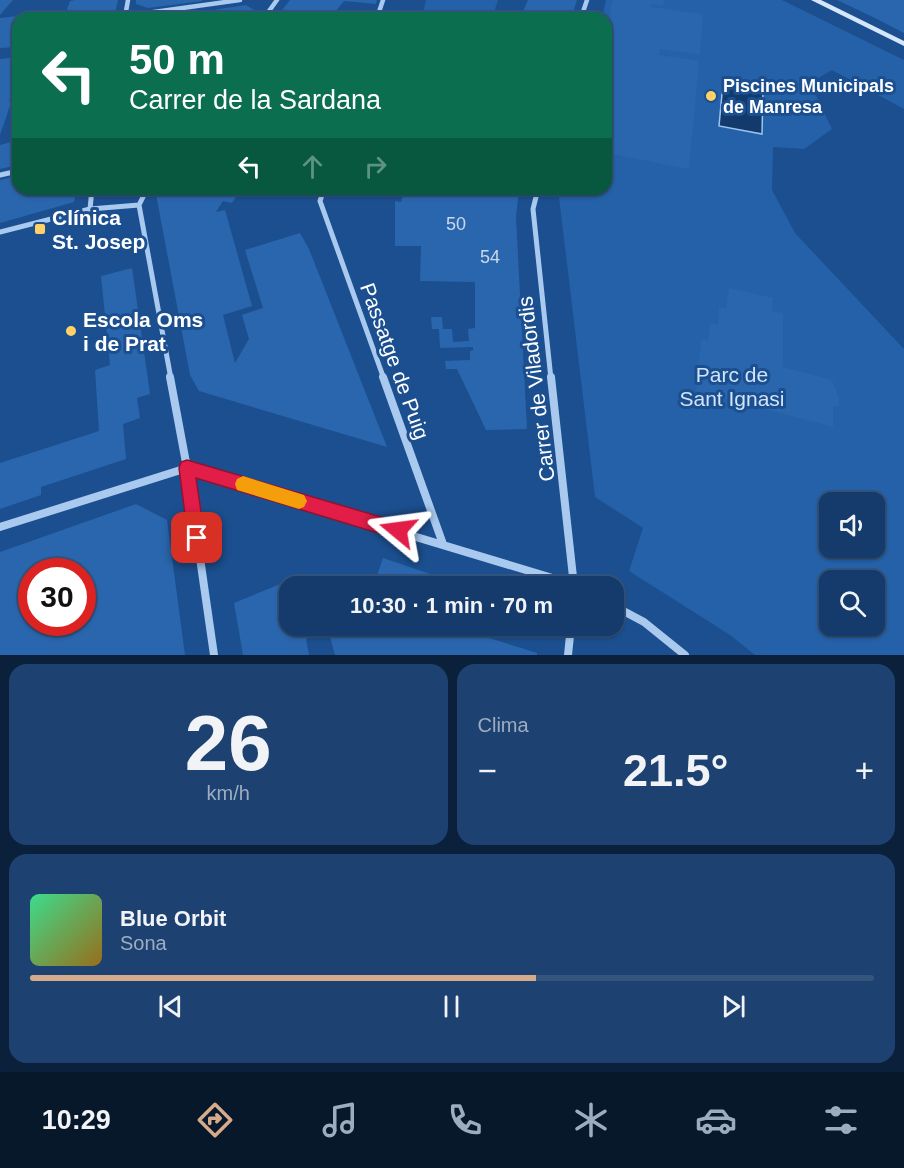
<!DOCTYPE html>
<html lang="es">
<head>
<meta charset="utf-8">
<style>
  body { margin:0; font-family:Arial,sans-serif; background:#1d4271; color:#f1f3f6; height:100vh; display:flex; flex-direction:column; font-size:22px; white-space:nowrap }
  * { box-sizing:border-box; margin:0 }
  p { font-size:20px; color:#9dadc1 }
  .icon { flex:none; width:33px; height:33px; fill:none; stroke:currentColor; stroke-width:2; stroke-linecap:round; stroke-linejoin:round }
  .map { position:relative; height:655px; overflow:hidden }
  .drawer { display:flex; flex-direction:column; gap:9px; padding:9px; background:#0b203b; flex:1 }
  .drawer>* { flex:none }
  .hud { position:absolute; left:12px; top:12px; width:600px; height:183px; border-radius:18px; box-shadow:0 2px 4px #0004,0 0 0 2px #33557e; background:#0b6e4f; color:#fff; overflow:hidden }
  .tools { position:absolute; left:819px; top:492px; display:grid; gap:12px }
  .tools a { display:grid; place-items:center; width:66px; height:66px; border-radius:12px; background:#143b6b; box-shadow:0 2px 4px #0004,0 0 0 2px #33557e; font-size:30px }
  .speed { position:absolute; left:18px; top:558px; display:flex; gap:12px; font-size:30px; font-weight:700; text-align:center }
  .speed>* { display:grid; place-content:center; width:78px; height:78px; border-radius:50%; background:#143b6b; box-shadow:0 2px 4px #0004,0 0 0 2px #33557e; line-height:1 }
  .speed .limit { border:9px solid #d22; background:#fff; color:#111 }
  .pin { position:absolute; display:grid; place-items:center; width:51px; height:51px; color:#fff; margin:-26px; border-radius:12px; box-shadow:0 3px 9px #0006 }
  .me { position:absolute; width:66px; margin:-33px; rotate:286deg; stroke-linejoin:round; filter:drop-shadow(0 0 4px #0008) }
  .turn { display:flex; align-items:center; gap:21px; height:126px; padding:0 18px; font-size:27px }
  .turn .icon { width:78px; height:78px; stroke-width:2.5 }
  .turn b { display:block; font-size:42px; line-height:51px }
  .lanes { display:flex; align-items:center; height:57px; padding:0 18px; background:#0003; justify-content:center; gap:30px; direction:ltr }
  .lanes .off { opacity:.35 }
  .big { font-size:45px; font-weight:600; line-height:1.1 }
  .drawer .tile { flex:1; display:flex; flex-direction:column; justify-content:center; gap:9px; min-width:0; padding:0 21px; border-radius:18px; background:#1d4271 }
  .drawer .dial { align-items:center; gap:0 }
  .dial b { font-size:78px; line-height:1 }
  .song { display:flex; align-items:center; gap:18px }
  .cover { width:72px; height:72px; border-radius:9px; background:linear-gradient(135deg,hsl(150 70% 55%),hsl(40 70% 35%)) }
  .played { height:6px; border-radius:3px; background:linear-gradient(90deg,#d6ab8b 60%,#33557e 60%) }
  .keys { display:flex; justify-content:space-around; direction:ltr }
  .heat { display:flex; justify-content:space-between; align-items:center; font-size:33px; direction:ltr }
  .drawer .tiles { flex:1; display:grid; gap:9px; grid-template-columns:1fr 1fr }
  .tile:last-child { grid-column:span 2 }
  .trip { position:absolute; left:279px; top:576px; width:345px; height:60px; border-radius:18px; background:#143b6b; box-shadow:0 2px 4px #0004,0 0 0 2px #33557e; font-weight:600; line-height:60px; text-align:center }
  .menu { display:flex; height:96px; justify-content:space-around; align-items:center; background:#08182b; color:#9dadc1 }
  .menu .icon { width:42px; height:42px }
  .menu .active { color:#d6ab8b }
  .menu b { font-size:27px; color:#f1f3f6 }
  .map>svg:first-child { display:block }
</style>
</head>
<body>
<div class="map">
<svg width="904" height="655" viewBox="0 0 904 655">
  <rect width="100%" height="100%" fill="#1b4f8f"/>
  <path fill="#2461a8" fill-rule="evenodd" d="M426,0H498L492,18H422Z
    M606,0H782L904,60V109L832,70L810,83L832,129L804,149L773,147L772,190L795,233L904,349V655H755L730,635L629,571L643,528L595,497L558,189H606V18H602ZM830,502H874V548H830ZM830,580H874V626H830Z"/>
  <path fill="#123a6d" stroke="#9cc4f0" stroke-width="1.5" d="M723,83L763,90L762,134L719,126Z"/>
  <path fill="#2a66ad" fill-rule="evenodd" d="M0,0H13L0,15Z
    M75,0H118L114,18H19L66,12L70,1Z
    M136,0H202V1L148,8L136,4Z
    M290,0H377L376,4L344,1L330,18H276Z
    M528,0H577L571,18H520Z
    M613,0H664L663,6L651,4V7L703,14L700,55L660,49L659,55L699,61L689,169L606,153V29Z
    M837,0H904V33L875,18Z
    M246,5L257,12L252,18H160Z
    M18,16V47L0,48V18Z
    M18,57V83L9,101L12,100L0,135V59Z
    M18,140V165L0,169V145Z
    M18,176V189H77L74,202L0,223V180Z
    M155,189H241L232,203L223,201L216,212L225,210L252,306L223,315L235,363L249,339L242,315L263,308L245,250L300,233L309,249L387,447L199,391L190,375Z
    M405,189H519L516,217L527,429L486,430L457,369H446L445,361L470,360V351L473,350V347L440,348L439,329H432L431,317H442L443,329H452L453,342L469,341L468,329L475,328V282L420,281L421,246H395V201L401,202Z
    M132,268L150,394L137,398L140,418L123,424L126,459L41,487V495L0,509V463L99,431L95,370L110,365L101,276Z
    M729,288L773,298L772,311L783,313V367L832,380L839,399V407L833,406V427L696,391L701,339L708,341L710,323L718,325L719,307L726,309Z
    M136,504L167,520L185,655H0V552ZM32,572H82V622H32Z
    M383,558L448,580L446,586H383L374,584Z
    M300,576L326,586H290V626H451L537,653V655H335L328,630L306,639L309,655H243L234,603Z"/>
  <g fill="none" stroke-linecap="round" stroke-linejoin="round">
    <path stroke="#a9c9ee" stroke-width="4.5" d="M125,16L240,0
      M125,17L128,0
      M264,18L277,0
      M377,18L383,0
      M581,18L587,0"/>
    <path stroke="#a9c9ee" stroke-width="5" d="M0,175L18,171
      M324,189L320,201L384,379
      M538,189L533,209L551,379
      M139,205L171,379
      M139,205L147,189
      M90,209L92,189
      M0,232L90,209L139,205"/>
    <path stroke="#a9c9ee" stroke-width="8" d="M170,377L187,468L214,655
      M383,377L443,544
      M551,377L574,586
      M187,468L579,586
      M0,527L187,468
      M614,606L644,622L685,655
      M568,655L571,626"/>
    <path fill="#d6e6fa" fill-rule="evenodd" d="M811,0H821L904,41V46Z"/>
  </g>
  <path fill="#e11d48" stroke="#92132f" stroke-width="1.5" d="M187,460L398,522L404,524L407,530L404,536L398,539L196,478L205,538L203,544L197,546L191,544L188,538L179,468L181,462Z"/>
  <path fill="#f59e0b" d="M243,476L304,495L307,501L304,507L299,509L237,490L235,484L237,479Z"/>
  <g fill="#ffd166" stroke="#1b4f8f" stroke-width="2">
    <circle cx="711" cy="96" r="6"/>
    <rect x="34" y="223" width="12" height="12" rx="3"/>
    <circle cx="71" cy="331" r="6"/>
  </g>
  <g text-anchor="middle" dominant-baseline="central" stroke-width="6" stroke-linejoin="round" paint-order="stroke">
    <g font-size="18" font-weight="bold" fill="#fff" stroke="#1b4f8f" text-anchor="start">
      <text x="723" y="86">Piscines Municipals<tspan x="723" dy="21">de Manresa</tspan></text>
    </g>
    <g font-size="18" fill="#cad9ea">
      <text x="456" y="224">50</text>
      <text x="490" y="257">54</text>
    </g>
    <g font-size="21" font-weight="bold" fill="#fff" stroke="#1b4f8f" text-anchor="start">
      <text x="52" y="217">Clínica<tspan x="52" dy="24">St. Josep</tspan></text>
      <text x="83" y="319">Escola Oms<tspan x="83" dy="24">i de Prat</tspan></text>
    </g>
    <g font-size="21" fill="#fff" stroke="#1b4f8f">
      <text transform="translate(395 361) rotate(70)">Passatge de Puig</text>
      <text transform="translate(536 389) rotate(-97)">Carrer de Viladordis</text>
    </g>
    <g font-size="21" fill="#cfe3fa" stroke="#1b4f8f">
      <text x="732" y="374">Parc de<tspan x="732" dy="24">Sant Ignasi</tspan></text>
    </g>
  </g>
</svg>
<div class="tools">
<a><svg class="icon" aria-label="sound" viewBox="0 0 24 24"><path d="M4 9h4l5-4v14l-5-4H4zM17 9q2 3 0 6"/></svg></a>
<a><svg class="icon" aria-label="search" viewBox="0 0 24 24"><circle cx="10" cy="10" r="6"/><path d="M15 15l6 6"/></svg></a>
</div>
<div class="speed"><div class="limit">30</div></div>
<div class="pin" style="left:197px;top:538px;background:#d93025"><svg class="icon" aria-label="arrive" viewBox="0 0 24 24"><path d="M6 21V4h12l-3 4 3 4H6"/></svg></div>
<svg class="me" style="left:398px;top:530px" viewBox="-20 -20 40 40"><path d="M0-17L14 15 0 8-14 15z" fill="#e11d48" stroke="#fff" stroke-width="4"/></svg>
<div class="trip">10:30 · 1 min · 70 m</div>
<div class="hud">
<div class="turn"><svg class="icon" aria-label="left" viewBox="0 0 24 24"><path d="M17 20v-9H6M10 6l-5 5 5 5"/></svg><div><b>50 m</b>Carrer de la Sardana</div></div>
<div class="lanes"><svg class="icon" aria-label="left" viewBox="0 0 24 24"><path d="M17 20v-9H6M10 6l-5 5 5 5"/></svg><svg class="icon off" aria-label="ahead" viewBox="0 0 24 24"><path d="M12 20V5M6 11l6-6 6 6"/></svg><svg class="icon off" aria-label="right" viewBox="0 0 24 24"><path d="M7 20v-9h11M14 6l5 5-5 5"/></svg></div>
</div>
</div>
<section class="drawer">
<div class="tiles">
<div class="tile dial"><b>26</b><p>km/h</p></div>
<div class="tile"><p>Clima</p>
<div class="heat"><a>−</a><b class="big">21.5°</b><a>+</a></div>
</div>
<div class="tile">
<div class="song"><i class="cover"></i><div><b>Blue Orbit</b><p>Sona</p></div></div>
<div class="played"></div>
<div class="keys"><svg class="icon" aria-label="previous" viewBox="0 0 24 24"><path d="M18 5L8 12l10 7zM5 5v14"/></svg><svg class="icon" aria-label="pause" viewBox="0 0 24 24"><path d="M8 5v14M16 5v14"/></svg><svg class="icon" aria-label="next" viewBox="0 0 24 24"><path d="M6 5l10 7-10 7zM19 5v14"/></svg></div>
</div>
</div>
</section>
<nav class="menu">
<b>10:29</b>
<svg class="icon active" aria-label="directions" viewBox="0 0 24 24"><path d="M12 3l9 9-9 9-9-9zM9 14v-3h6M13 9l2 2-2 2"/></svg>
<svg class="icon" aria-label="music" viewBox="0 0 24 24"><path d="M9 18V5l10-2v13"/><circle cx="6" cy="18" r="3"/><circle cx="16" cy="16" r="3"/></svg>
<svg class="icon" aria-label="phone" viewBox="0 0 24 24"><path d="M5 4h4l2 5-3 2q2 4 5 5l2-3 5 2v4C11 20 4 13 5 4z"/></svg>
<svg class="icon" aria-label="climate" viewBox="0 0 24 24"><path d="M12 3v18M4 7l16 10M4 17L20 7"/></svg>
<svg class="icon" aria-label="car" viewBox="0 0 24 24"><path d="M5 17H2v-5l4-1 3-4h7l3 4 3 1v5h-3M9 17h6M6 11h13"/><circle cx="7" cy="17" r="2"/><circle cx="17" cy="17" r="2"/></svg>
<svg class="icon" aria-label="filters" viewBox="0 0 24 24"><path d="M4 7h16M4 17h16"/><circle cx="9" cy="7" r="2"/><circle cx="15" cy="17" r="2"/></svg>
</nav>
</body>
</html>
